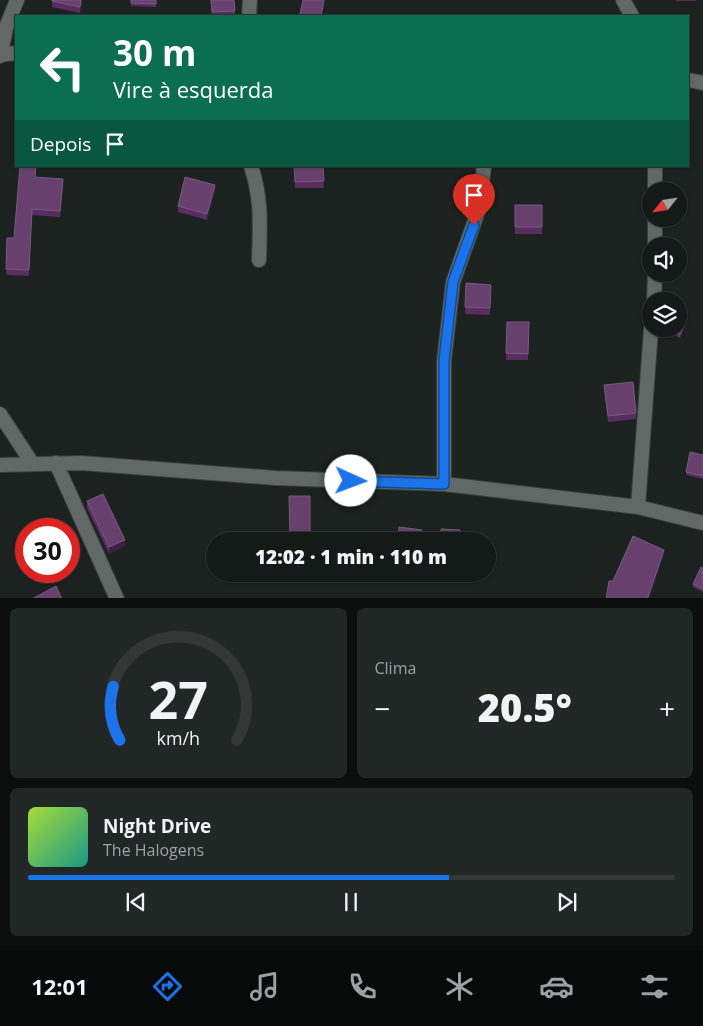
<!DOCTYPE html>
<html lang="pt">
<head>
<meta charset="utf-8">
<style>
  body { margin:0; font-family:"Open Sans",sans-serif; background:#212725; color:#f1f3f6; height:100vh; display:flex; flex-direction:column; font-size:19px; white-space:nowrap }
  * { box-sizing:border-box; margin:0 }
  p { font-size:16px; color:#9da1a2 }
  .icon { flex:none; width:28px; height:28px; fill:none; stroke:currentColor; stroke-width:2; stroke-linecap:round; stroke-linejoin:round }
  .map { position:relative; height:598px; overflow:hidden }
  .drawer { display:flex; flex-direction:column; gap:10px; padding:10px; background:#0b0e0d; flex:1 }
  .drawer>* { flex:none }
  .banner { position:absolute; left:15px; top:15px; width:674px; height:152px; border-radius:0px; box-shadow:0 1px 4px #0004,0 0 0 1px #333837; background:#0b6e4f; color:#fff; overflow:hidden }
  .needle { width:32px; rotate:240deg }
  .controls { position:absolute; left:642px; top:182px; display:grid; gap:10px }
  .controls a { display:grid; place-items:center; width:45px; height:45px; border-radius:50%; background:#141a18; box-shadow:0 1px 4px #0004,0 0 0 1px #333837; font-size:25px }
  .speed { position:absolute; left:15px; top:518px; display:flex; gap:10px; font-size:25px; font-weight:700; text-align:center }
  .speed>* { display:grid; place-content:center; width:65px; height:65px; border-radius:50%; background:#141a18; box-shadow:0 1px 4px #0004,0 0 0 1px #333837; line-height:1 }
  .speed .limit { border:8px solid #d22; background:#fff; color:#111 }
  .pin { position:absolute; display:grid; place-items:center; width:42px; height:42px; color:#fff; margin:-51px -21px; border-radius:50% 50% 50% 0; rotate:-45deg; box-shadow:0 0 5px #0007 }
  .pin .icon { rotate:45deg }
  .me { position:absolute; width:55px; margin:-28px; rotate:92deg; stroke-linejoin:round; filter:drop-shadow(0 0 4px #0008) }
  .turn { display:flex; align-items:center; gap:18px; height:105px; padding:0 15px; font-size:22px }
  .turn .icon { width:65px; height:65px; stroke-width:2.5 }
  .turn b { display:block; font-size:35px; line-height:42px }
  .then { display:flex; align-items:center; height:48px; padding:0 15px; background:#0003; gap:10px; font-size:19px }
  .big { font-size:38px; font-weight:800; line-height:1.1 }
  .drawer .card { flex:1; display:flex; flex-direction:column; justify-content:center; gap:8px; min-width:0; padding:0 18px; border-radius:8px; background:#212725 }
  .drawer .dial { align-items:center; gap:0 }
  .dial svg { height:130px; overflow:visible; fill:none; stroke:#333837; stroke-width:7; stroke-linecap:round; text-anchor:middle }
  .dial text { fill:#f1f3f6; stroke:none }
  .song { display:flex; align-items:center; gap:15px }
  .cover { width:60px; height:60px; border-radius:8px; background:linear-gradient(135deg,hsl(80 70% 55%),hsl(170 70% 35%)) }
  .played { height:5px; border-radius:2px; background:linear-gradient(90deg,#1a73e8 65%,#333837 65%) }
  .keys { display:flex; justify-content:space-around; direction:ltr }
  .heat { display:flex; justify-content:space-between; align-items:center; font-size:28px; direction:ltr }
  .drawer .tiles { flex:1; display:grid; gap:10px; grid-template-columns:1fr 1fr }
  .card:last-child { grid-column:span 2 }
  .trip { position:absolute; left:206px; top:532px; width:290px; height:50px; border-radius:25px; background:#141a18; box-shadow:0 1px 4px #0004,0 0 0 1px #333837; font-weight:800; line-height:50px; text-align:center }
  .tab-bar { display:flex; height:80px; justify-content:space-around; align-items:center; background:#080a0a; color:#9da1a2 }
  .tab-bar .icon { width:35px; height:35px }
  .tab-bar .active { color:#1a73e8 }
  .tab-bar b { font-size:22px; color:#f1f3f6 }
  .map>svg:first-child { display:block }
</style>
</head>
<body>
<div class="map">
<svg width="703" height="599" viewBox="0 0 703 599">
  <rect width="100%" height="100%" fill="#1b2220"/>
  <g fill="none" stroke-linecap="round" stroke-linejoin="round">
    <defs>
      <path id="minor" d="M623,0L632,16
        M249,16L250,0
        M0,55L16,53
        M0,56L7,25L17,0
        M688,80L703,83
        M251,166C262,200 260,225 259,260
        M655,191V166
        M655,246V219
        M654,301L655,274
        M0,414L32,463
        M56,463L117,599
        M0,465L81,463L276,478L444,484L638,507L703,523
        M444,484V361L453,282L479,209L484,166
        M638,507L651,329"/>
    </defs>
    <use href="#minor" stroke="#393f3d" stroke-width="16"/>
    <use href="#minor" stroke="#606966" stroke-width="14"/>
  </g>
  <path fill="#592d61" d="M52,0H82L80,13L52,7Z
    M131,0H156V7L131,6Z
    M211,0H234L235,14L212,15Z
    M676,0H696V1H676Z
    M324,3L321,16H300V14Z
    M294,166H323L324,188H295Z
    M36,177L63,185L60,217L32,215L29,276L6,275L7,238H14Z
    M215,191L207,220L178,212V206Z
    M515,205H542V234H515Z
    M466,283L491,285L490,315L465,314Z
    M507,322H529L528,360H506Z
    M687,322L680,338L664,330V329H679Z
    M604,385L636,413V419L608,422Z
    M703,455V479L686,475V472Z
    M289,496H310V539H290Z
    M87,501L125,546L109,554L87,508Z
    M703,568V592L693,587V584Z
    M310,574H335L310,577Z
    M394,574H417L416,580L394,577Z"/>
  <path fill="#3a2041" d="M81,0H82L80,13V7Z
    M215,185V191L207,220V214Z
    M687,319V322L680,338V335Z
    M125,540V546L109,554V547Z
    M664,550V555L649,599H647Z"/>
  <path fill="#67406e" stroke="#795980" d="M52,0H81L80,7L52,1Z
    M131,0H156V4L131,3Z
    M211,0H234L235,11L212,12Z
    M303,0H324L321,16H314L300,14Z
    M20,166H36L35,177L63,179L60,211L32,209L29,270L6,269L7,238H14Z
    M294,166H323L324,181L295,182Z
    M185,177L215,185L207,214L178,206Z
    M515,205H542V227H515Z
    M466,283L491,285L490,308L465,307Z
    M679,315L687,319L680,335L668,329H679Z
    M507,322H529L528,354L506,353Z
    M633,382L636,413L608,416L604,385Z
    M690,452L703,455V476L686,472Z
    M103,494L125,540L109,547L87,501Z
    M289,496H310V536H290Z
    M41,526L42,529H34Z
    M399,527L422,530L420,541H398Z
    M441,529L460,530V541H441Z
    M26,532V541L23,533Z
    M633,536L664,550L648,597L647,599H606L609,581H613Z
    M701,567L703,568V589L693,584Z
    M56,586L62,599H32Z"/>
  <g fill="none" stroke-linecap="round" stroke-linejoin="round">
    <defs>
      <path id="route" d="M351,481L444,484V361L453,282L474,225"/>
    </defs>
    <use href="#route" stroke="#114b97" stroke-width="12"/>
    <use href="#route" stroke="#1a73e8" stroke-width="9"/>
  </g>
</svg>
<div class="controls">
<a><svg class="needle" viewBox="-14 -14 28 28"><path d="M0-13l5 13h-10z" fill="#e53935"/><path d="M0 13l5-13h-10z" fill="#9da1a2"/></svg></a>
<a><svg class="icon" aria-label="sound" viewBox="0 0 24 24"><path d="M4 9h4l5-4v14l-5-4H4zM17 9q2 3 0 6"/></svg></a>
<a><svg class="icon" aria-label="layers" viewBox="0 0 24 24"><path d="M12 4l9 5-9 5-9-5zM3 14l9 5 9-5"/></svg></a>
</div>
<div class="speed"><div class="limit">30</div></div>
<div class="pin" style="left:474px;top:225px;background:#d93025"><svg class="icon" aria-label="arrive" viewBox="0 0 24 24"><path d="M6 21V4h12l-3 4 3 4H6"/></svg></div>
<svg class="me" style="left:351px;top:481px" viewBox="-20 -20 40 40"><circle r="19" fill="#fff"/><path d="M0-13L10 11 0 6-10 11z" fill="#1a73e8"/></svg>
<div class="trip">12:02 · 1 min · 110 m</div>
<div class="banner">
<div class="turn"><svg class="icon" aria-label="left" viewBox="0 0 24 24"><path d="M17 20v-9H6M10 6l-5 5 5 5"/></svg><div><b>30 m</b>Vire à esquerda</div></div>
<div class="then">Depois<svg class="icon" aria-label="arrive" viewBox="0 0 24 24"><path d="M6 21V4h12l-3 4 3 4H6"/></svg></div>
</div>
</div>
<section class="drawer">
<div class="tiles">
<div class="card dial"><svg viewBox="0 0 100 80">
<path d="M14 69A42 42 0 1 1 86 69"/>
<path d="M14 69A42 42 0 0 1 10 36" stroke="#1a73e8"/>
<text x="50" y="56" font-size="32" font-weight="700">27</text>
<text x="50" y="72" font-size="11">km/h</text>
</svg></div>
<div class="card"><p>Clima</p>
<div class="heat"><a>−</a><b class="big">20.5°</b><a>+</a></div>
</div>
<div class="card">
<div class="song"><i class="cover"></i><div><b>Night Drive</b><p>The Halogens</p></div></div>
<div class="played"></div>
<div class="keys"><svg class="icon" aria-label="previous" viewBox="0 0 24 24"><path d="M18 5L8 12l10 7zM5 5v14"/></svg><svg class="icon" aria-label="pause" viewBox="0 0 24 24"><path d="M8 5v14M16 5v14"/></svg><svg class="icon" aria-label="next" viewBox="0 0 24 24"><path d="M6 5l10 7-10 7zM19 5v14"/></svg></div>
</div>
</div>
</section>
<nav class="tab-bar">
<b>12:01</b>
<svg class="icon active" aria-label="directions" viewBox="0 0 24 24"><path d="M12 3l9 9-9 9-9-9zM9 14v-3h6M13 9l2 2-2 2"/></svg>
<svg class="icon" aria-label="music" viewBox="0 0 24 24"><path d="M9 18V5l10-2v13"/><circle cx="6" cy="18" r="3"/><circle cx="16" cy="16" r="3"/></svg>
<svg class="icon" aria-label="phone" viewBox="0 0 24 24"><path d="M5 4h4l2 5-3 2q2 4 5 5l2-3 5 2v4C11 20 4 13 5 4z"/></svg>
<svg class="icon" aria-label="climate" viewBox="0 0 24 24"><path d="M12 3v18M4 7l16 10M4 17L20 7"/></svg>
<svg class="icon" aria-label="car" viewBox="0 0 24 24"><path d="M5 17H2v-5l4-1 3-4h7l3 4 3 1v5h-3M9 17h6M6 11h13"/><circle cx="7" cy="17" r="2"/><circle cx="17" cy="17" r="2"/></svg>
<svg class="icon" aria-label="filters" viewBox="0 0 24 24"><path d="M4 7h16M4 17h16"/><circle cx="9" cy="7" r="2"/><circle cx="15" cy="17" r="2"/></svg>
</nav>
</body>
</html>
